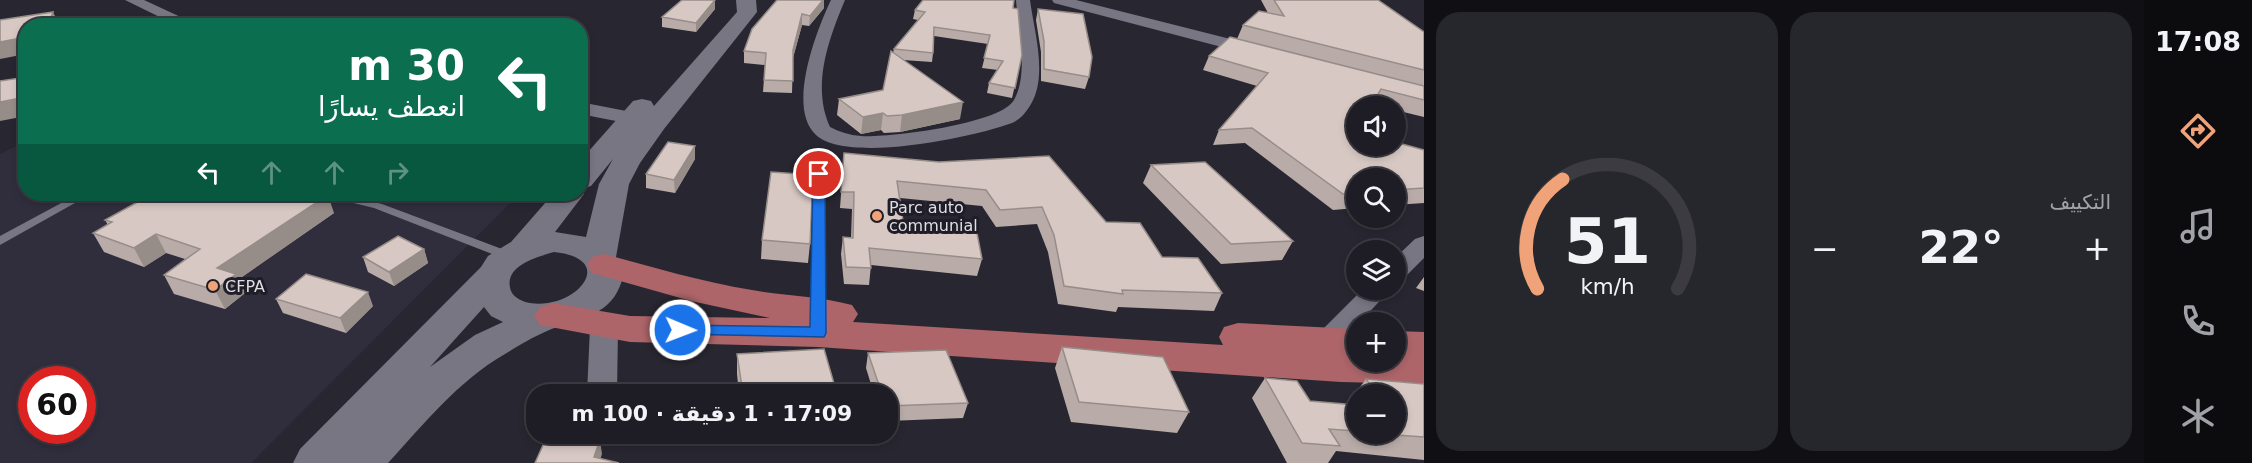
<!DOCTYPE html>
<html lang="ar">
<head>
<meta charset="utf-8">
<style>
  body { margin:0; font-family:"DejaVu Sans",Vazirmatn,sans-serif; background:#26262d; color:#f1f3f6; direction:rtl; height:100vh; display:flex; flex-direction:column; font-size:22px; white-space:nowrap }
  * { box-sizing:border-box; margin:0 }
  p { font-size:20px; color:#a1a2a7 }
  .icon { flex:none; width:33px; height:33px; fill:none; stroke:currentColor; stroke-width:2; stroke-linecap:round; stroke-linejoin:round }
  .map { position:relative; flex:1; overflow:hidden; direction:ltr }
  .panel { display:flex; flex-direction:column; gap:12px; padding:12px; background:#101014; width:720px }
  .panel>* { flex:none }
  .banner { position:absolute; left:18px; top:18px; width:570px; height:183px; border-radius:24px; box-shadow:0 3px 9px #0003,0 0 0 2px #3c3b42; direction:rtl; background:#0b6e4f; color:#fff; overflow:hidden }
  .controls { position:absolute; left:1346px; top:96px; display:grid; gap:12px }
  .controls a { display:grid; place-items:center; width:60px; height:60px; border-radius:50%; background:#1e1d25; box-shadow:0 3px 9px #0003,0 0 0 2px #3c3b42; font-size:30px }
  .speed { position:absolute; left:18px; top:366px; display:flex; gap:12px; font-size:30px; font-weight:700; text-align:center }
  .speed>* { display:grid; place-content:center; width:78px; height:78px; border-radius:50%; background:#1e1d25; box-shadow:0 3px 9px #0003,0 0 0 2px #3c3b42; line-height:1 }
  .speed .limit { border:9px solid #d22; background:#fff; color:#111 }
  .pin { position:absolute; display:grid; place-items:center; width:51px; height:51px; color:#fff; margin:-26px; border:3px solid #fff; border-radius:50%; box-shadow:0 2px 6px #0007 }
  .me { position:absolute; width:66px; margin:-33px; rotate:91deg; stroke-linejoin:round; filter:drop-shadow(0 0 4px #0008) }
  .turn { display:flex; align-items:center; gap:21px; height:126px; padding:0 24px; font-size:27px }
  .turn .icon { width:78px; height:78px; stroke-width:2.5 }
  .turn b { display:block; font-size:42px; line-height:51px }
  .lanes { display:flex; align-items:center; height:57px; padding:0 24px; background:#0003; justify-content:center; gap:30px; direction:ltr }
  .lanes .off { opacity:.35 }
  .big { font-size:45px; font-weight:800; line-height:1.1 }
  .panel .card { flex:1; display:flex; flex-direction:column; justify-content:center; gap:9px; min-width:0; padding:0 21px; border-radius:24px; background:#26262d }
  .panel .dial { align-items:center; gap:0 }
  .dial svg { height:156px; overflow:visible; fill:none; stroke:#3c3b42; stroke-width:7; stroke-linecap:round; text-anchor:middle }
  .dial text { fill:#f1f3f6; stroke:none }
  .heat { display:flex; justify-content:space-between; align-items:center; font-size:33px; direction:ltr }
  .panel .tiles { flex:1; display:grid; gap:12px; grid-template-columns:repeat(2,1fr) }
  .trip { position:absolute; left:526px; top:384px; width:372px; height:60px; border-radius:24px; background:#1e1d25; box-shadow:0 3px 9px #0003,0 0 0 2px #3c3b42; font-weight:800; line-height:60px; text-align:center; direction:rtl }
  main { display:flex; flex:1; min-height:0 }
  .tab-bar { display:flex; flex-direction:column; width:108px; justify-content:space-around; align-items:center; background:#0c0c0f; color:#a1a2a7 }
  .tab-bar .icon { width:42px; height:42px }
  .tab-bar .on { color:#f0a378 }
  .tab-bar b { font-size:27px; color:#f1f3f6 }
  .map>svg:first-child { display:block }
</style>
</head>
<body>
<main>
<nav class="tab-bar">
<b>17:08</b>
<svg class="icon on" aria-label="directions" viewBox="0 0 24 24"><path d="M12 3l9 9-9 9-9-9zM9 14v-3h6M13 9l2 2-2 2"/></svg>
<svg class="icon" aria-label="music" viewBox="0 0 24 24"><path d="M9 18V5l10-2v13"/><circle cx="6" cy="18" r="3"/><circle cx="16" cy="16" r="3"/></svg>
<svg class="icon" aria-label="phone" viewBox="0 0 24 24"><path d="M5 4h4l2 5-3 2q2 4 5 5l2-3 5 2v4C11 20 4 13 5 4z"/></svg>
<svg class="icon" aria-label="climate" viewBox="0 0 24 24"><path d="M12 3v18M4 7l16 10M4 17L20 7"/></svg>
</nav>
<section class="panel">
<div class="tiles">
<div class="card"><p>التكييف</p>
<div class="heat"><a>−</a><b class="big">22°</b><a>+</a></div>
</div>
<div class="card dial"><svg viewBox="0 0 100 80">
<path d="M14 69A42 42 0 1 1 86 69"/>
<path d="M14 69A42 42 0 0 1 27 13" stroke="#f0a378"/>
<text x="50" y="56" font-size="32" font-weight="700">51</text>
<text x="50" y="72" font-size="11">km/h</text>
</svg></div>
</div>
</section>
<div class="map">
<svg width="1424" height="463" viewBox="0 0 1424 463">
  <rect width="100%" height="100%" fill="#282731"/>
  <path fill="#302d3d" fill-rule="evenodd" d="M25,142L26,194H519L251,463H0V154ZM32,380H82V430H32Z"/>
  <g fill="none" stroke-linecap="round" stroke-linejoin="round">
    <path fill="#787683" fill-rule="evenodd" d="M819,171L824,174V314L822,317H812L810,314L814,174Z
      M78,194H91L0,245V236Z
      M323,194H341L382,204L513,253L515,256L509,260L505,259L374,208L325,196Z"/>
    <path fill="#787683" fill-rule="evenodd" d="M125,0H144L200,26H178Z
      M831,0H845C829,38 811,86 830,127C840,132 849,135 861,136C888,138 1001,124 1014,100C1029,73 1018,30 1016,0H1030C1034,31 1048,75 1031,104C1027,111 1020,120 1012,123C974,137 848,164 816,135C786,108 817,29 831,0Z
      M1052,0H1076L1262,47L1264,51L1256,56L1054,3Z
      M580,102L652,116L662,122L652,128L580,114Z
      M1424,236V258L1404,278L1395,280V258L1415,239Z
      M1362,290H1390L1360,322H1356V327L1344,339L1349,357L1344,364L1334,368L1324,364L1315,342L1317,335Z
      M604,317L614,320L618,327L617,394H587L590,327L594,320Z"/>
    <path fill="#787683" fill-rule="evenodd" d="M736,0H756L757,12L664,129L640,163L629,184L616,257L624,273C615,313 590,315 557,327C540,333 521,344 505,354C458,381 424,424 388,463H293L300,449L481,267L488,256L511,242L553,194H580V161L633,101L642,99L651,101L654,106L730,20L737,12ZM613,159L599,184L586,237L555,232L584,194L581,189L591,186ZM554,252C620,259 575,310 530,303C523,302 514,298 511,291C502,266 537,257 554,252ZM484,307L491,316L503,322L475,335L430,367Z"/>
    <path fill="#ad6569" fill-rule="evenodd" d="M604,254C653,267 702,282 752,290C785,296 820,296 852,305L858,314L853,322L1223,345L1219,337L1224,327L1238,323L1356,329V362H1395V331L1424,332V384L1341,382L818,347L630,342L540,325L534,316L540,307L553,303L630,316L770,318L691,301L592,273L587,265L592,257Z"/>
  </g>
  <path fill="#b9aca8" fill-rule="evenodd" d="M1261,0H1378L1424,32V86L1237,39L1243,25L1268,13Z
    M824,8L809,26L802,25L793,58L792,93L763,92L765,65L744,63V51L752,29Z
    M1013,8L1022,55L1012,98L987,93L989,83L998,70L982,68L988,44L934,36L933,53L932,62L903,60L960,119L900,132L884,133L881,130L861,134L837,115L839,99L883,90L894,49L918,20L913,19L915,10Z
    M715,9L696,32L662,27V17Z
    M1038,9L1089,77L1085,89L1041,81V52L1036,20Z
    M1209,56L1424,86V117L1395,110V106H1383L1373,104L1356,106V146L1424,150V203L1395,205V178H1356V208L1333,210L1245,143L1213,145L1219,130L1257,86L1203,70Z
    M844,153L939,162L1106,222L1162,257L1222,293L1214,311L1118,307L1116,312L1058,304L1048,252L1037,224L996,227L982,206L900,198L903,221L982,259L977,276L871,265L869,285L844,284L841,254L843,237L851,238L852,209L840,208Z
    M695,159L675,193L646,188V174Z
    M1151,165L1293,241L1282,260L1221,264L1143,183Z
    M334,213L239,279L245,293L225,309L174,294L164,275L185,259L166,253L144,267L104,252L93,233L108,225L105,220Z
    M762,240L810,244L808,263L761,259Z
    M424,249L428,263L394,286L368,272L363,257Z
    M1424,277V291L1416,288Z
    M276,299L373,306L346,333L283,313Z
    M1062,347L1189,412L1177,433L1071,422L1055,368Z
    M868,353L968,403L963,418L888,421V394H874L866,368Z
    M737,354L837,394H739L737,374Z
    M1265,378L1310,401L1354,405L1351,399L1366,379L1424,384V460L1336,451L1328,463H1287L1252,398ZM1356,394H1395V434H1356Z
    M745,434H841L840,440L747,446Z"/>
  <path fill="#968c88" d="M715,0V9L696,32V23Z
    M823,0H824V8L809,26L810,16Z
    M53,12L60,26H47Z
    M802,14V25L792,61L793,50Z
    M26,37V54L0,59V42Z
    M26,97V116L0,121V102Z
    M963,102L960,119L900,132L902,115Z
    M883,113L881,130L861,134L863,117Z
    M695,146V159L675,193L674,180Z
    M328,195L334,213L239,279L245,293L225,309L215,290L217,268Z
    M156,234L166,253L144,267L134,248Z
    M424,249L428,263L394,286L389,272Z
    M368,292L373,306L346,333L340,318Z
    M600,440L602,454L599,463L594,457Z"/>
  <path fill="#d7c8c3" stroke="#968c88" stroke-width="1.5" d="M682,0H715L696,23L662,17Z
    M777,0H823L810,16L802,14L793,50V81L764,80L766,53L744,51L752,29Z
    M923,0H1014L1013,8L1018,9L1022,55L1015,88L989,83L1003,61L984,58L990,35L934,27L933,53L894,49L925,12L915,10Z
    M1274,0H1378L1424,32V70L1243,25L1259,11L1284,16Z
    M1038,9L1083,14L1092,57L1089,77L1044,69V41Z
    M53,12L47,26H26V37L0,42V20Z
    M1230,37L1424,86V100L1381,89L1371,106H1356V146H1395V142L1424,150V188L1395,190V178H1356V193L1343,194L1252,128L1219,130L1268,73L1209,56Z
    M891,51L963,102L902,115L887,116L883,113L863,117L839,99L883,90Z
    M26,77V97L0,102V81Z
    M668,142L695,146L674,180L646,174Z
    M844,153L939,162L1049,156L1106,222L1140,223L1162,257L1198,258L1222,293L1122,290L1123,294L1064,286L1054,235L1042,207L1000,210L986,190L897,181L903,221L976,228L982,259L869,248L871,268L846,267L843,237L853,238L854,192H841Z
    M1205,162L1293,241L1231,244L1151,165Z
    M771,172L813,175L810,244L762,240Z
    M152,194H324L328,195L217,268L236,274L215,290L164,275L200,249L156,234L134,248L93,233L112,222L105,220Z
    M398,236L424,249L389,272L363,257Z
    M306,274L368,292L340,318L276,299Z
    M1062,347L1163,357L1189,412L1079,402Z
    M824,349L837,394H743L737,354Z
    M946,350L968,403L888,406V394H882L868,353Z
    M1265,378L1297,381L1310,401L1356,405V431L1329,429L1340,446L1302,443Z
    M1366,379L1424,384V437L1382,434H1395V394H1377Z
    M548,434H563L600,440L594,457L619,463H535Z"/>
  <path fill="#1a73e8" stroke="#114b97" stroke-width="1.5" d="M819,170L825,174L826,333L824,337L675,334L672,330L680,325L810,327L813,174Z"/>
  <g fill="#f0a378" stroke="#1f1d27" stroke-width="2">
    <circle cx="877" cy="216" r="6"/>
    <circle cx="213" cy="286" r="6"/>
  </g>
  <g text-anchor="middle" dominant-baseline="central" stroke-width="6" stroke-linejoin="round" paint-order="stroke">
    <g font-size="16" fill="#dfdfe5" stroke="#1f1d27" text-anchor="start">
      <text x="889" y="207">Parc auto<tspan x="889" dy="18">communial</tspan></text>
      <text x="225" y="286">CFPA</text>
    </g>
  </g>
</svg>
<div class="controls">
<a><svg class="icon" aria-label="sound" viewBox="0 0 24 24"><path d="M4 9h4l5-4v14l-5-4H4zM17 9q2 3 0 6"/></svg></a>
<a><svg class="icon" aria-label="search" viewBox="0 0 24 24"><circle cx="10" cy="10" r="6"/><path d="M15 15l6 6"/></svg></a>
<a><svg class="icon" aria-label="layers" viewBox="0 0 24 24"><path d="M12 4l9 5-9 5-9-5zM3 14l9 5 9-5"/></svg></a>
<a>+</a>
<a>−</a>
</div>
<div class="speed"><div class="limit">60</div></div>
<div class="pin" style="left:819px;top:174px;background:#d93025"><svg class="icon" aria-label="arrive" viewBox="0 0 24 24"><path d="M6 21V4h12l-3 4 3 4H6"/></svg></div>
<svg class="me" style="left:680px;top:330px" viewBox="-20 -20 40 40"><circle r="17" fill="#1a73e8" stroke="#fff" stroke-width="3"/><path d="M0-11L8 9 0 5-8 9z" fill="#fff"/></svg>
<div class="trip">17:09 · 1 دقيقة · 100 m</div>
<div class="banner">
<div class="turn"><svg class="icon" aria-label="left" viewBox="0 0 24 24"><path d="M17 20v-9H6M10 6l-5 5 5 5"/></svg><div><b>30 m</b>انعطف يسارًا</div></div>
<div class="lanes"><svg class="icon" aria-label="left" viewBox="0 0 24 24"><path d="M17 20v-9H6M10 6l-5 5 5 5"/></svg><svg class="icon off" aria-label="ahead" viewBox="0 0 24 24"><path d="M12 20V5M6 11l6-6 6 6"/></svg><svg class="icon off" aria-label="ahead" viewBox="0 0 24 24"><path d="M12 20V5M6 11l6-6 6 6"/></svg><svg class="icon off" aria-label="right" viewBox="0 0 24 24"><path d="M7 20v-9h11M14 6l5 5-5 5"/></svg></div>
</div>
</div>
</main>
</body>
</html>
